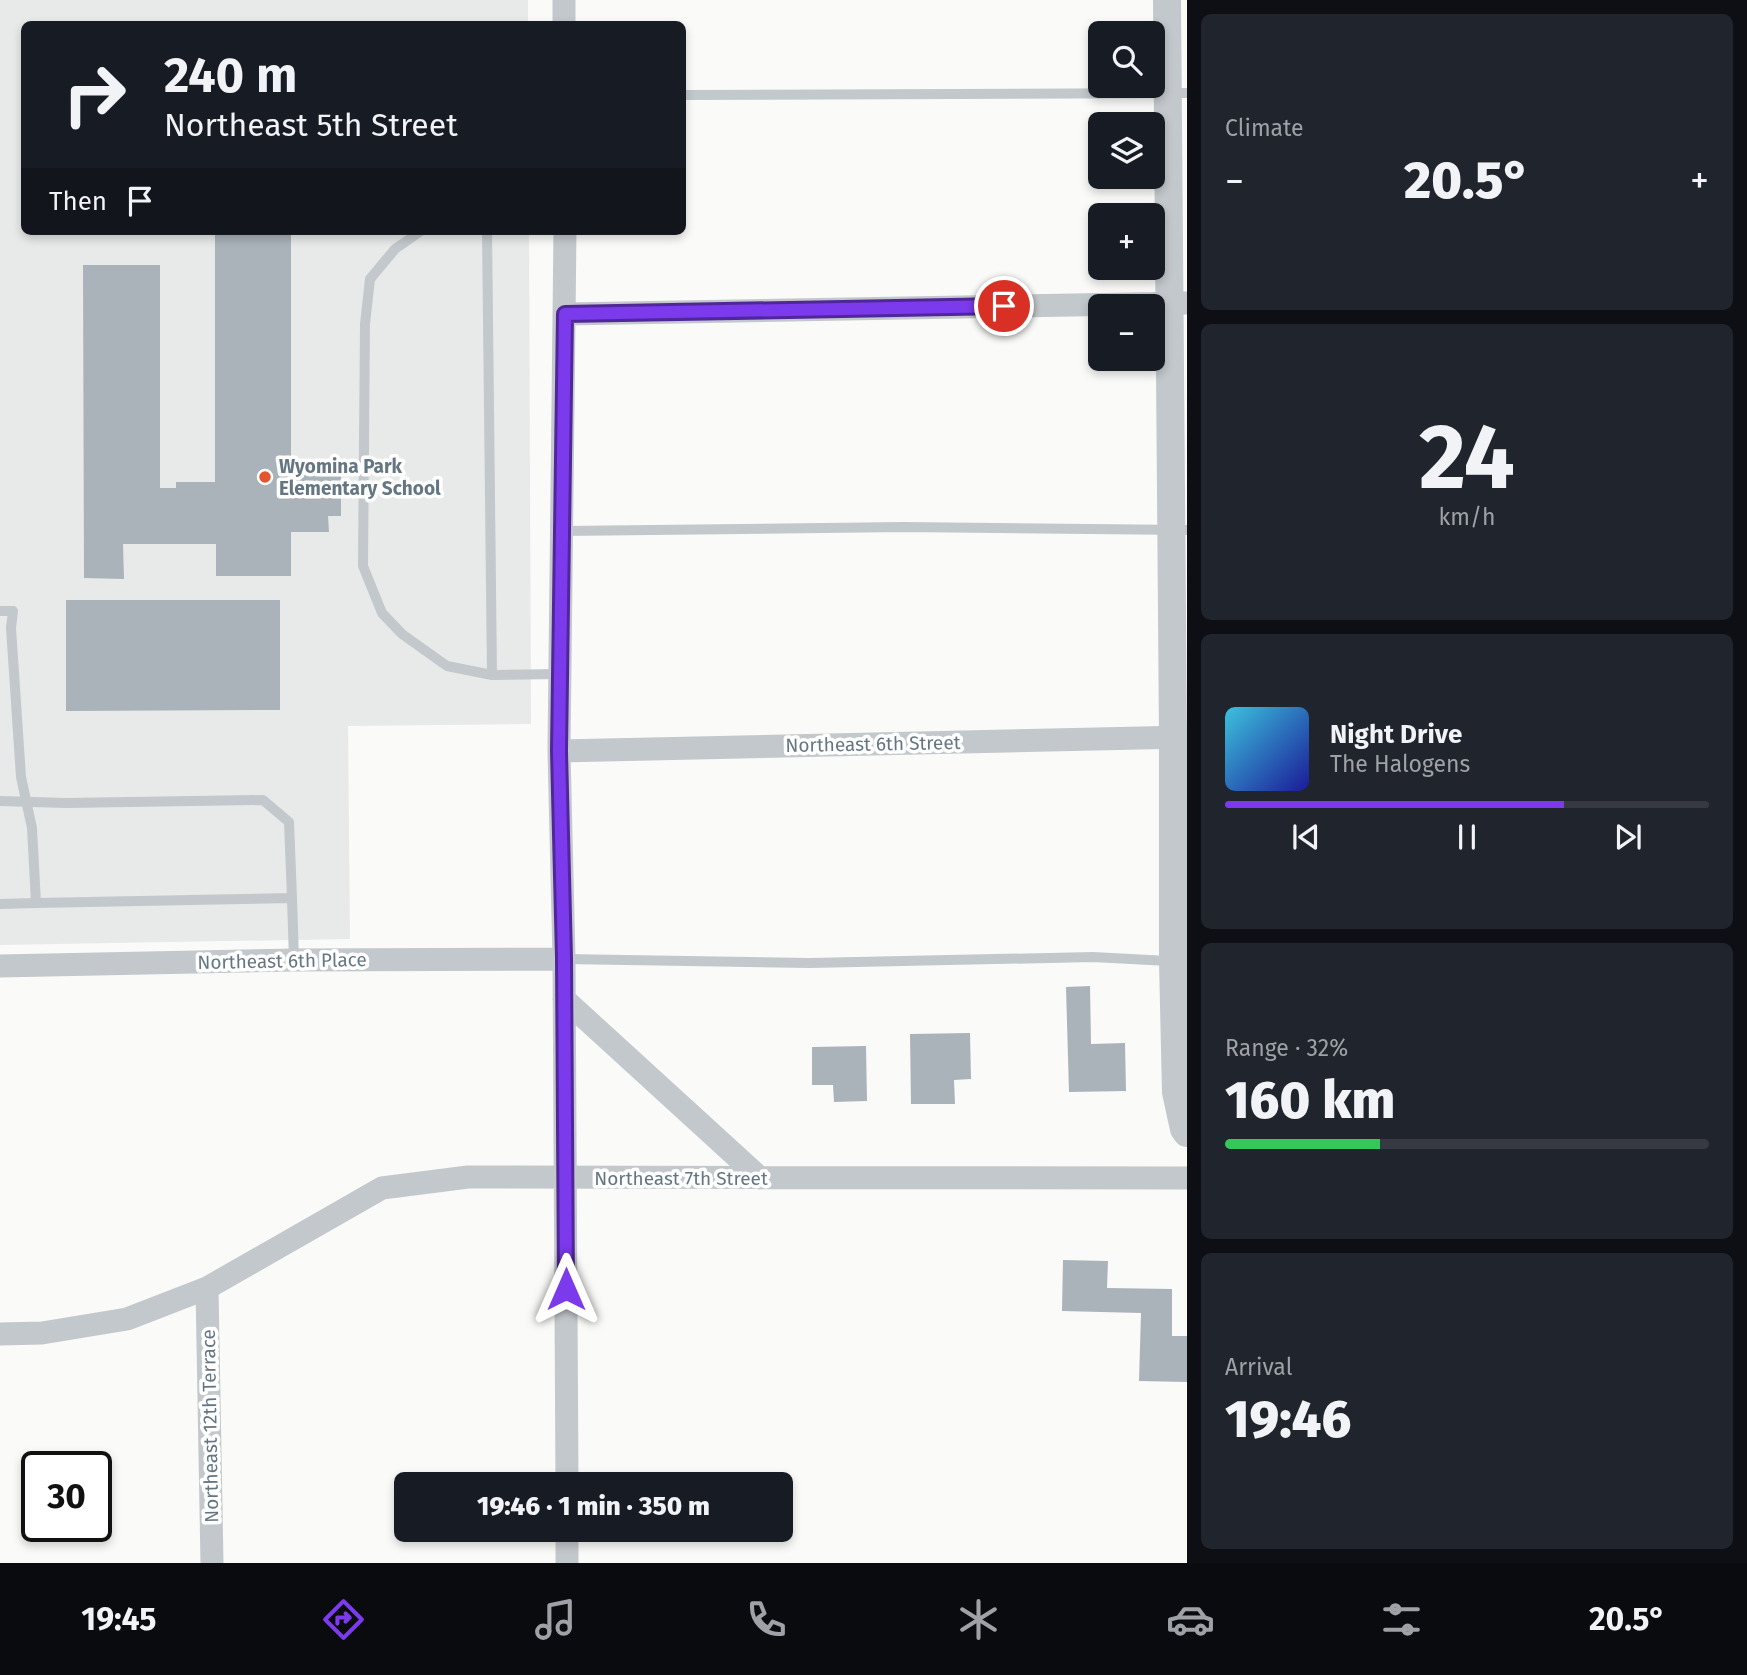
<!DOCTYPE html>
<html lang="en">
<head>
<meta charset="utf-8">
<style>
  body { margin:0; font-family:"Fira Sans",sans-serif; background:#20242c; color:#f1f3f6; height:100vh; display:flex; flex-direction:column; font-size:26px; white-space:nowrap }
  * { box-sizing:border-box; margin:0 }
  p { font-size:23px; color:#9ea1a6 }
  .icon { flex:none; width:38px; height:38px; fill:none; stroke:currentColor; stroke-width:2; stroke-linecap:round; stroke-linejoin:round }
  .map { position:relative; flex:1; overflow:hidden }
  .sheet { display:flex; flex-direction:column; gap:14px; padding:14px; background:#0d0f14; width:560px }
  .sheet>* { flex:none }
  .hud { position:absolute; left:21px; top:21px; width:665px; height:214px; border-radius:10px; box-shadow:0 4px 10px #0003; background:#171b24; color:#f1f3f6; overflow:hidden }
  .controls { position:absolute; left:1088px; top:21px; display:grid; gap:14px }
  .controls a { display:grid; place-items:center; width:77px; height:77px; border-radius:10px; background:#171b24; box-shadow:0 4px 10px #0003; font-size:35px }
  .speed { position:absolute; left:21px; top:1451px; display:flex; gap:14px; font-size:35px; font-weight:700; text-align:center }
  .speed>* { display:grid; place-content:center; width:91px; height:91px; border-radius:50%; background:#171b24; box-shadow:0 4px 10px #0003; line-height:1 }
  .speed .limit { border:4px solid #111; border-radius:10px; background:#fff; color:#111 }
  .pin { position:absolute; display:grid; place-items:center; width:60px; height:60px; color:#fff; margin:-30px; border:4px solid #fff; border-radius:50%; box-shadow:0 2px 7px #0007 }
  .me { position:absolute; width:77px; margin:-38px; rotate:0deg; stroke-linejoin:round; filter:drop-shadow(0 0 5px #0008) }
  .turn { display:flex; align-items:center; gap:24px; height:147px; padding:0 28px; font-size:32px }
  .turn .icon { width:91px; height:91px; stroke-width:2.5 }
  .turn b { display:block; font-size:49px; line-height:60px }
  .then { display:flex; align-items:center; height:66px; padding:0 28px; background:#0003; gap:14px; font-size:26px }
  .big { font-size:52px; font-weight:800; line-height:1.1 }
  .sheet .widget { flex:1; display:flex; flex-direction:column; justify-content:center; gap:10px; min-width:0; padding:0 24px; border-radius:10px; background:#20242c }
  .sheet .dial { align-items:center; gap:0 }
  .dial b { font-size:91px; line-height:1 }
  .song { display:flex; align-items:center; gap:21px }
  .cover { width:84px; height:84px; border-radius:10px; background:linear-gradient(135deg,hsl(190 70% 55%),hsl(240 70% 35%)) }
  .played { height:7px; border-radius:4px; background:linear-gradient(90deg,#7c3aed 70%,#363941 70%) }
  .keys { display:flex; justify-content:space-around; direction:ltr }
  .heat { display:flex; justify-content:space-between; align-items:center; font-size:38px; direction:ltr }
  .charge { height:10px; border-radius:5px; background:linear-gradient(90deg,#34c759 32%,#363941 0) }
  .trip { position:absolute; left:394px; top:1472px; width:399px; height:70px; border-radius:10px; background:#171b24; box-shadow:0 4px 10px #0003; font-weight:800; line-height:70px; text-align:center }
  .tab-bar { display:flex; height:112px; justify-content:space-around; align-items:center; background:#090b0e; color:#9ea1a6 }
  .tab-bar .icon { width:49px; height:49px }
  .tab-bar .current { color:#7c3aed }
  .tab-bar b { font-size:32px; color:#f1f3f6 }
  main { display:flex; flex:1; min-height:0 }
  .map>svg:first-child { display:block }
</style>
</head>
<body>
<main>
<div class="map">
<svg width="1187" height="1563" viewBox="0 0 1187 1563">
  <rect width="100%" height="100%" fill="#fafaf8"/>
  <path fill="#e8e9e9" d="M0,0H528V24H24V231H529L531,724L348,726L350,939L0,945Z"/>
  <path fill="#aab3b9" d="M215,231H291V467H341V516H328L329,532H291V576H216V544H123L124,579L84,578L83,265H160V488H176V482H215Z
    M66,600H280V710L66,711Z
    M1090,986L1091,1044L1125,1043L1126,1091L1069,1092L1066,987Z
    M970,1033L971,1079L954,1080L955,1104H911L910,1034Z
    M866,1046L867,1101L834,1102L833,1085H812V1047Z
    M1063,1260L1108,1261L1107,1288L1172,1289V1336H1187V1382L1139,1381L1141,1313L1062,1311Z"/>
  <g fill="none" stroke-linecap="round" stroke-linejoin="round">
    <path stroke="#c3c8cc" stroke-width="10" d="M682,95L1187,93
      M421,231L395,249L370,279L365,324L363,566L382,613L402,634L447,666L492,675L560,674
      M487,231L492,675
      M562,531L904,527L1187,530
      M0,611H13L11,628L21,777L32,828L36,903L292,898L294,960
      M0,801L66,803L263,800L289,822L292,898
      M0,904L36,903
      M564,959L810,963L1093,957L1187,962"/>
    <path stroke="#c3c8cc" stroke-width="23" d="M564,0V24
      M565,231L559,751L564,959L567,1484
      M565,314L1187,303
      M559,751L1187,737
      M0,966L294,960L564,959
      M564,999L760,1178
      M207,1288L212,1563
      M0,1334L42,1333L127,1319L207,1288L382,1188L468,1177L1187,1178
      M567,1530V1563"/>
    <path stroke="#c3c8cc" stroke-width="28" d="M1167,0L1173,737V962L1176,1092L1184,1129L1187,1133"/>
  </g>
  <g fill="none" stroke-linecap="round" stroke-linejoin="round">
    <defs>
      <path id="route" d="M566,1289L564,958L559,751L565,314L1004,306"/>
    </defs>
    <use href="#route" stroke="#51269a" stroke-width="18"/>
    <use href="#route" stroke="#7c3aed" stroke-width="12"/>
  </g>
  <circle fill="#e4572e" stroke="#fff" stroke-width="2.5" cx="265" cy="477" r="7"/>
  <g text-anchor="middle" dominant-baseline="central" stroke-width="7" stroke-linejoin="round" paint-order="stroke">
    <g font-size="19" font-weight="bold" fill="#657683" stroke="#fff" text-anchor="start">
      <text x="279" y="466">Wyomina Park<tspan x="279" dy="22">Elementary School</tspan></text>
    </g>
    <g font-size="19" fill="#657683" stroke="#fff">
      <text transform="translate(873 744) rotate(-1)">Northeast 6th Street</text>
      <text transform="translate(282 961) rotate(-1)">Northeast 6th Place</text>
      <text x="681" y="1178">Northeast 7th Street</text>
      <text transform="translate(210 1426) rotate(-91)">Northeast 12th Terrace</text>
    </g>
  </g>
</svg>
<div class="controls">
<a><svg class="icon" aria-label="search" viewBox="0 0 24 24"><circle cx="10" cy="10" r="6"/><path d="M15 15l6 6"/></svg></a>
<a><svg class="icon" aria-label="layers" viewBox="0 0 24 24"><path d="M12 4l9 5-9 5-9-5zM3 14l9 5 9-5"/></svg></a>
<a>+</a>
<a>−</a>
</div>
<div class="speed"><div class="limit">30</div></div>
<div class="pin" style="left:1004px;top:306px;background:#d93025"><svg class="icon" aria-label="arrive" viewBox="0 0 24 24"><path d="M6 21V4h12l-3 4 3 4H6"/></svg></div>
<svg class="me" style="left:566px;top:1289px" viewBox="-20 -20 40 40"><path d="M0-17L14 15 0 8-14 15z" fill="#7c3aed" stroke="#fff" stroke-width="4"/></svg>
<div class="trip">19:46 · 1 min · 350 m</div>
<div class="hud">
<div class="turn"><svg class="icon" aria-label="right" viewBox="0 0 24 24"><path d="M7 20v-9h11M14 6l5 5-5 5"/></svg><div><b>240 m</b>Northeast 5th Street</div></div>
<div class="then">Then<svg class="icon" aria-label="arrive" viewBox="0 0 24 24"><path d="M6 21V4h12l-3 4 3 4H6"/></svg></div>
</div>
</div>
<section class="sheet">
<div class="widget"><p>Climate</p>
<div class="heat"><a>−</a><b class="big">20.5°</b><a>+</a></div>
</div>
<div class="widget dial"><b>24</b><p>km/h</p></div>
<div class="widget">
<div class="song"><i class="cover"></i><div><b>Night Drive</b><p>The Halogens</p></div></div>
<div class="played"></div>
<div class="keys"><svg class="icon" aria-label="previous" viewBox="0 0 24 24"><path d="M18 5L8 12l10 7zM5 5v14"/></svg><svg class="icon" aria-label="pause" viewBox="0 0 24 24"><path d="M8 5v14M16 5v14"/></svg><svg class="icon" aria-label="next" viewBox="0 0 24 24"><path d="M6 5l10 7-10 7zM19 5v14"/></svg></div>
</div>
<div class="widget"><p>Range · 32%</p><b class="big">160 km</b><div class="charge"></div></div>
<div class="widget"><p>Arrival</p><b class="big">19:46</b></div>
</section>
</main>
<nav class="tab-bar">
<b>19:45</b>
<svg class="icon current" aria-label="directions" viewBox="0 0 24 24"><path d="M12 3l9 9-9 9-9-9zM9 14v-3h6M13 9l2 2-2 2"/></svg>
<svg class="icon" aria-label="music" viewBox="0 0 24 24"><path d="M9 18V5l10-2v13"/><circle cx="6" cy="18" r="3"/><circle cx="16" cy="16" r="3"/></svg>
<svg class="icon" aria-label="phone" viewBox="0 0 24 24"><path d="M5 4h4l2 5-3 2q2 4 5 5l2-3 5 2v4C11 20 4 13 5 4z"/></svg>
<svg class="icon" aria-label="climate" viewBox="0 0 24 24"><path d="M12 3v18M4 7l16 10M4 17L20 7"/></svg>
<svg class="icon" aria-label="car" viewBox="0 0 24 24"><path d="M5 17H2v-5l4-1 3-4h7l3 4 3 1v5h-3M9 17h6M6 11h13"/><circle cx="7" cy="17" r="2"/><circle cx="17" cy="17" r="2"/></svg>
<svg class="icon" aria-label="filters" viewBox="0 0 24 24"><path d="M4 7h16M4 17h16"/><circle cx="9" cy="7" r="2"/><circle cx="15" cy="17" r="2"/></svg>
<b>20.5°</b>
</nav>
</body>
</html>
